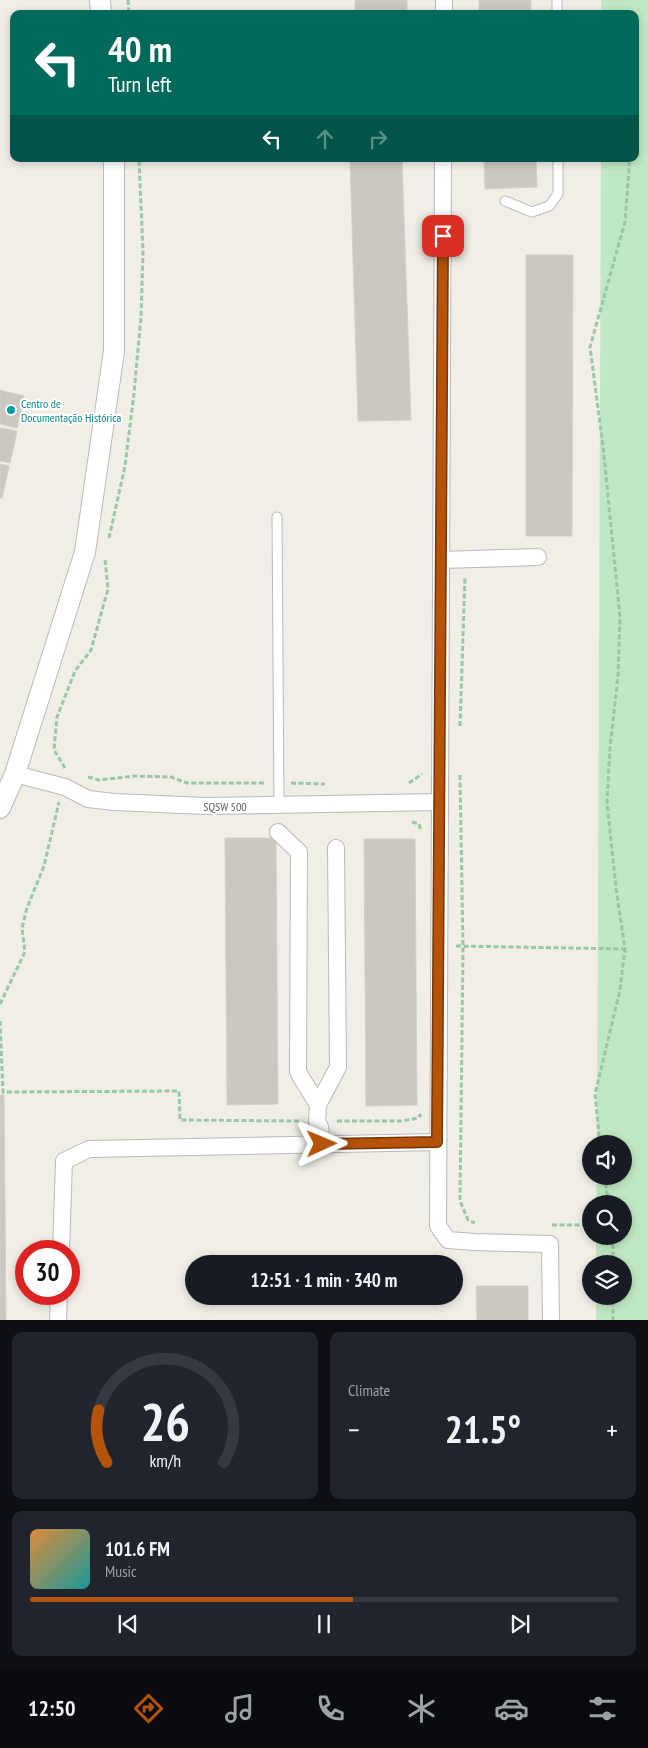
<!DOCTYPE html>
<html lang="en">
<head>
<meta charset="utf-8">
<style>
  body { margin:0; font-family:"PT Sans Narrow",sans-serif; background:#20242c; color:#f1f3f6; height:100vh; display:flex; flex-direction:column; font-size:19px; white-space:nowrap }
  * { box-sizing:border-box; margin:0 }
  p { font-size:16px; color:#9ea1a6 }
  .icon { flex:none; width:28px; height:28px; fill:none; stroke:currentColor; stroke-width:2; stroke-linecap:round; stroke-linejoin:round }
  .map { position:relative; height:1320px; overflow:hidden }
  .drawer { display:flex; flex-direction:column; gap:12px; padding:12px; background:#0d0f14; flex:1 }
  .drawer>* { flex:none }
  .hud { position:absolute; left:10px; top:10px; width:629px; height:152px; border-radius:10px; box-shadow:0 2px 8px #0003; background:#00695c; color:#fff; overflow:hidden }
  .controls { position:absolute; left:582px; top:1135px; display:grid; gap:10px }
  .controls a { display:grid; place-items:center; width:50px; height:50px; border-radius:50%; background:#171b24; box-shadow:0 2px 8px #0003; font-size:25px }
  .speed { position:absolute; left:15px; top:1240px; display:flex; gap:10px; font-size:25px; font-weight:700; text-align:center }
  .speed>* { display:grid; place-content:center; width:65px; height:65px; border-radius:50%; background:#171b24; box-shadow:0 2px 8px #0003; line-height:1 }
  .speed .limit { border:8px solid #d22; background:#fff; color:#111 }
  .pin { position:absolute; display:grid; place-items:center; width:42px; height:42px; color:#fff; margin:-21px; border-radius:10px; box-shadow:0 2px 8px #0006 }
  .me { position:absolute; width:55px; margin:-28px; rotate:89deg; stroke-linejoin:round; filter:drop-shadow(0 0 4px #0008) }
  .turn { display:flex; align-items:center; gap:18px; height:105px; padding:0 15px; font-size:22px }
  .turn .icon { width:65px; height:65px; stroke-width:2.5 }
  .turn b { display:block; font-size:35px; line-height:42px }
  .lanes { display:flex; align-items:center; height:48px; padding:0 15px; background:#0003; justify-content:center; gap:25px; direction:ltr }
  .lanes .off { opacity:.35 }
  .big { font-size:38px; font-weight:600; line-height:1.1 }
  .drawer .tile { flex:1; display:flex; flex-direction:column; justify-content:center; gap:8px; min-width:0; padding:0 18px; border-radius:10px; background:#20242c }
  .drawer .dial { align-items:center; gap:0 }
  .dial svg { height:130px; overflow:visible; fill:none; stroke:#363941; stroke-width:7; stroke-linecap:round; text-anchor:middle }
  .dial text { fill:#f1f3f6; stroke:none }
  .song { display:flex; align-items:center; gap:15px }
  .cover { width:60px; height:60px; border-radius:8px; background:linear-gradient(135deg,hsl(30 70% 55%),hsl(180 70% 35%)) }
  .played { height:5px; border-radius:2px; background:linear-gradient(90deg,#b45309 55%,#363941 55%) }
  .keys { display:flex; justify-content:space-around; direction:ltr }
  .heat { display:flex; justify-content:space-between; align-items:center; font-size:28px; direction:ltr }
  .drawer .tiles { flex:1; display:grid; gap:12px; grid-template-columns:1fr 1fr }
  .tile:last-child { grid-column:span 2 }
  .trip { position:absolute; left:185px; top:1255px; width:278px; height:50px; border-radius:25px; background:#171b24; box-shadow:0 2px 8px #0003; font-weight:600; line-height:50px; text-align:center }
  .dock { display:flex; height:80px; justify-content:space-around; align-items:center; background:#090b0e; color:#9ea1a6 }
  .dock .icon { width:35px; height:35px }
  .dock .active { color:#b45309 }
  .dock b { font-size:22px; color:#f1f3f6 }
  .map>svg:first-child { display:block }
</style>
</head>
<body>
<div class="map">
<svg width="648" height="1321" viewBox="0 0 648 1321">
  <rect width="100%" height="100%" fill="#f0eee5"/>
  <path fill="#c0e8c2" d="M601,0H648V1321L596,1320V1296H624V1264H596V1236H624V1204H596L597,1176H624V1144H597L601,159H635V14H601Z"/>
  <path fill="#cbc8c2" stroke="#d5d0c3" d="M355,0H407V14H355Z
    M479,0H531V14H479Z
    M350,159H402L411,420L358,421Z
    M484,159H536L537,187L485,189Z
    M526,255H573L572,536H526Z
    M0,390L24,396L17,428L0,424Z
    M0,428L17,431L10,463L0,461Z
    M0,464L9,466L2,498H0Z
    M225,838H276L278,1104L227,1105Z
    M364,839H415L417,1105L366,1106Z
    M0,1095H4L6,1321H0Z
    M476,1286H528V1321H477Z"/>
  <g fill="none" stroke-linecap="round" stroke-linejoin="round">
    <defs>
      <path id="service" d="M557,0V14
        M505,201L532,212L549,206L558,194V159
        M277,517L279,805"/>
      <path id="minor" d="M444,14V0
        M443,159L438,1226L448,1240L474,1242L550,1244L551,1321
        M442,560L538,557
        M15,774L65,787L88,799L114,802L205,806L440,802
        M278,832L299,852L298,1072L318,1105
        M322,1144L320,1127L317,1121L318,1105L338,1067L336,848
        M61,1251L64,1161L89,1149L437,1142
        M58,1321L59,1294"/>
      <path id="tertiary" d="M100,0L101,14
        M0,808L15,774L85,552L114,351V159"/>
    </defs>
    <use href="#service" stroke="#b7babf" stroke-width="11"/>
    <use href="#minor" stroke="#b7babf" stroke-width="18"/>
    <use href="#tertiary" stroke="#b7babf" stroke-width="22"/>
    <path stroke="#98c7a8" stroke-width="3" stroke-dasharray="5 2.5" stroke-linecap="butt" d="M128,0L129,14
      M109,538L125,466L134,393L141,317L143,252L139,159
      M460,726L465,577
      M65,768L54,750L57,717L75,671L91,650L108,589L105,559
      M460,775L463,947L460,1201L468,1220L475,1223
      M88,777L99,780L135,776L171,777L187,783H265
      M291,783L325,784
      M409,783L422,774
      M412,822L419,824L421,831
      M456,946L625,949
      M0,1004L25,952L22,928L27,908L44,866L59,802
      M0,1021L3,1092L179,1091L180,1120L301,1121
      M337,1121H402L418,1118L421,1114
      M600,1144L595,1094L620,990L625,949L616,888L607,802L610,747L618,676L620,617L603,446L590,347L625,222L629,168V159
      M604,1176L609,1204
      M552,1225H591
      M613,1264V1236
      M69,1276H72L73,1265
      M613,1321V1296"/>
    <use href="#service" stroke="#fff" stroke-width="9"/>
    <use href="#minor" stroke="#fff" stroke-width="16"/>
    <use href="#tertiary" stroke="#fff" stroke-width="20"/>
  </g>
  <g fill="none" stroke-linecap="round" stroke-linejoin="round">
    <defs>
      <path id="route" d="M322,1144L437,1142L443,236"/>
    </defs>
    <use href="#route" stroke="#753606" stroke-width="12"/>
    <use href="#route" stroke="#b45309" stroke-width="9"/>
  </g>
  <circle fill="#0f9aa8" stroke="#fff" stroke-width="2" cx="11" cy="410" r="5"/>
  <g text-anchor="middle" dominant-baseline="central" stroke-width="4" stroke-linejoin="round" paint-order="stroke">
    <g font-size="12" fill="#0d838f" stroke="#fff" text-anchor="start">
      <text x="21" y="403">Centro de<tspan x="21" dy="14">Documentação Histórica</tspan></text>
    </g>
    <g font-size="12" fill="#5d6066" stroke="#fff">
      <text x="225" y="806">SQSW 500</text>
    </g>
  </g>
</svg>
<div class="controls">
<a><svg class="icon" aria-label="sound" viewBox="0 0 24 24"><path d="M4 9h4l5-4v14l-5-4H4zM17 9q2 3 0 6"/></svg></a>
<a><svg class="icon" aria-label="search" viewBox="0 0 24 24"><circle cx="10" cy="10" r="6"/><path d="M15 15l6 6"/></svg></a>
<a><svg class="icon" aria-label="layers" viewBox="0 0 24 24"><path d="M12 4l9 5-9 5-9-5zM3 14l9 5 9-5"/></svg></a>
</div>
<div class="speed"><div class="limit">30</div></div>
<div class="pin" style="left:443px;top:236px;background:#d93025"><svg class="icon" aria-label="arrive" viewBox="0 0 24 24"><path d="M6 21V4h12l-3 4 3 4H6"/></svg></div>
<svg class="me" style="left:322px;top:1144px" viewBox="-20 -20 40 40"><path d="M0-17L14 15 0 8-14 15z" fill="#b45309" stroke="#fff" stroke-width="4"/></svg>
<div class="trip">12:51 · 1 min · 340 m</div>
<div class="hud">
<div class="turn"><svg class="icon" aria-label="left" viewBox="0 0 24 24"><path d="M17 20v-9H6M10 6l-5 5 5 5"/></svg><div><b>40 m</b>Turn left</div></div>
<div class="lanes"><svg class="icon" aria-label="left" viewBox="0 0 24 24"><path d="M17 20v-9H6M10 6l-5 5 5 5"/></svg><svg class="icon off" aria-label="ahead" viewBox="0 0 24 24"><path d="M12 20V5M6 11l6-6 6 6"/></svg><svg class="icon off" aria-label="right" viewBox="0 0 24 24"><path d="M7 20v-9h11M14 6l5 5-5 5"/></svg></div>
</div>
</div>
<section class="drawer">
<div class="tiles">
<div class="tile dial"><svg viewBox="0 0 100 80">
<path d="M14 69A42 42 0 1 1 86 69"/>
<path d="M14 69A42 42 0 0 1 9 37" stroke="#b45309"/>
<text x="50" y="56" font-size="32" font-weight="700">26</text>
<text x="50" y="72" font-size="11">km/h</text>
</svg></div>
<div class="tile"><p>Climate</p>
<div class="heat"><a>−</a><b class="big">21.5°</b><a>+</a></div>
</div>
<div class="tile">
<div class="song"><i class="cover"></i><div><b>101.6 FM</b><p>Music</p></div></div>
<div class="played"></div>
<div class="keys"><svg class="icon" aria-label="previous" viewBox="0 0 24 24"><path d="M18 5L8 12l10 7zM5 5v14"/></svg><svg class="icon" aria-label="pause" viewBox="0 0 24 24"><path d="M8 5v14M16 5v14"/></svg><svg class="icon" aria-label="next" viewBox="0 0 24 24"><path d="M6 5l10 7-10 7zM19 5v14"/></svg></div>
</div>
</div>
</section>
<nav class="dock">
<b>12:50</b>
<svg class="icon active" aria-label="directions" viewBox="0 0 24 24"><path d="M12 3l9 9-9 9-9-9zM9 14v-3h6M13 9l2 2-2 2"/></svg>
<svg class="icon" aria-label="music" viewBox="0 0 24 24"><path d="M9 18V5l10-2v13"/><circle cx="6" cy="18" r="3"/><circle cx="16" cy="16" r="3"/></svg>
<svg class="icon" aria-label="phone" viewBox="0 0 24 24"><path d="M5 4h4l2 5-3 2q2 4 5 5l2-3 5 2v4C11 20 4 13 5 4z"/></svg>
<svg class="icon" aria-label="climate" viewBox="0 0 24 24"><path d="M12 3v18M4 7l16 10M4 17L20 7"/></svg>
<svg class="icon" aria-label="car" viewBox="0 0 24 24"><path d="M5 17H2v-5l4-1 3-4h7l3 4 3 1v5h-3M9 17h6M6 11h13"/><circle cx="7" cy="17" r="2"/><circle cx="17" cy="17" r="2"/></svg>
<svg class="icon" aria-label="filters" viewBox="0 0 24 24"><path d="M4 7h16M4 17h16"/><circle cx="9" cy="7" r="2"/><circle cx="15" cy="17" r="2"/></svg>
</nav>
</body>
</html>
